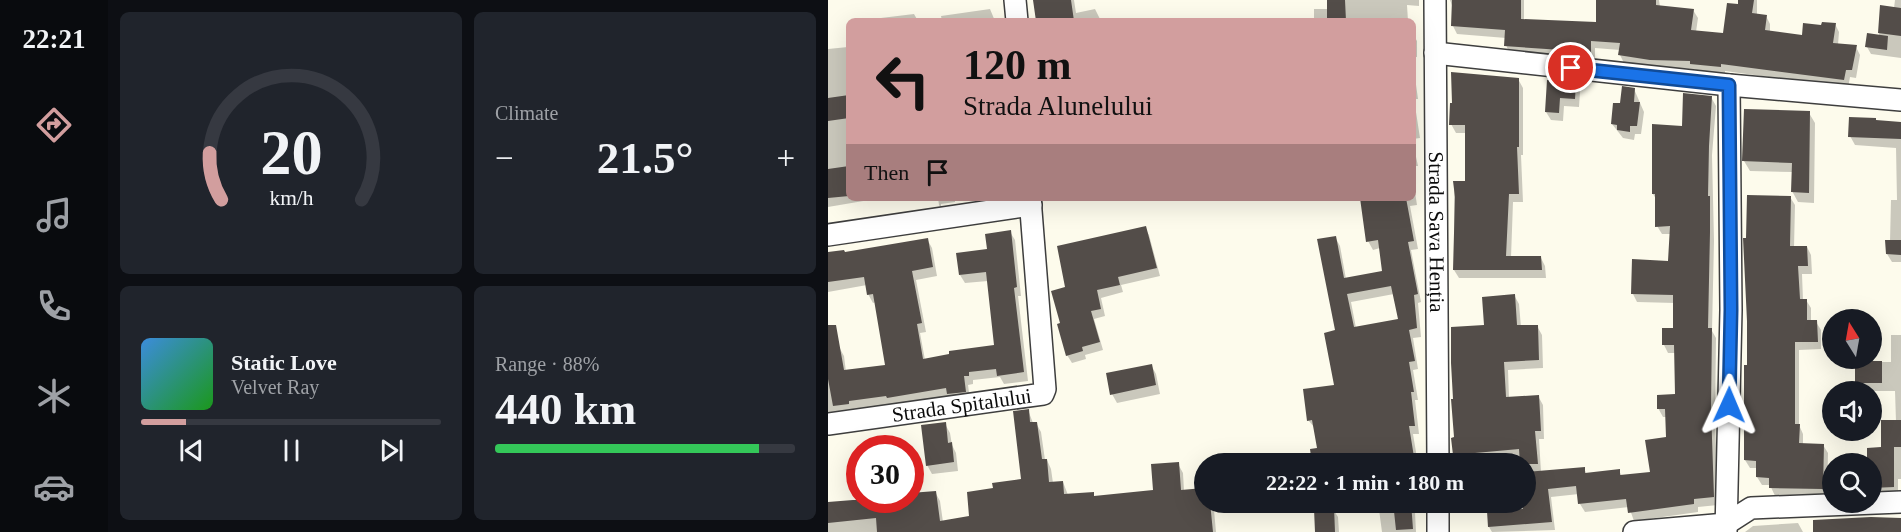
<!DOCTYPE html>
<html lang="en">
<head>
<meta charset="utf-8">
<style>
  body { margin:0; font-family:"Times New Roman",serif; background:#20242c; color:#f1f3f6; height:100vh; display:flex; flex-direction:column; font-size:22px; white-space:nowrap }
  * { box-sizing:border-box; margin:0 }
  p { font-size:20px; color:#9ea1a6 }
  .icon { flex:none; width:33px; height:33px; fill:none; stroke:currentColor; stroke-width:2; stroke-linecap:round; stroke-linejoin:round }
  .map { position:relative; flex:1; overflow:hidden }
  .sheet { display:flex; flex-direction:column; gap:12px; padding:12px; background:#0d0f14; width:720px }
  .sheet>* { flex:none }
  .banner { position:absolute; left:18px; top:18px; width:570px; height:183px; border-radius:9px; box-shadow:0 6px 24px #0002; background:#d29e9e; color:#111; overflow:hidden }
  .needle { width:39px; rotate:349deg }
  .fabs { position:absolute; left:994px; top:309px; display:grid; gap:12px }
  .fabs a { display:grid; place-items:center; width:60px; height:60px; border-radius:50%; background:#171b24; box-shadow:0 6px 24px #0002; font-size:30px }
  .speed { position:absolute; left:18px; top:435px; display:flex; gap:12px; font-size:30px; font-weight:700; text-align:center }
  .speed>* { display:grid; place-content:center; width:78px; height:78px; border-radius:50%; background:#171b24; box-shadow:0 6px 24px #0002; line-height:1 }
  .speed .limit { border:9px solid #d22; background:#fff; color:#111 }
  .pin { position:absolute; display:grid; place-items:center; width:51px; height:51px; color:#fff; margin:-26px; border:3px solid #fff; border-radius:50%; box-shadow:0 2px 6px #0007 }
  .me { position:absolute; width:66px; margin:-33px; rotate:1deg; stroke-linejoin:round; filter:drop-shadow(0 0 4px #0008) }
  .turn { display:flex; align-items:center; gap:21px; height:126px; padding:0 18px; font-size:27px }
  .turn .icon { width:78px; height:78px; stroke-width:2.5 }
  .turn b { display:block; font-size:42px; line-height:51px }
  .then { display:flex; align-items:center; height:57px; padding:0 18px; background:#0003; gap:12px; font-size:22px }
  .big { font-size:45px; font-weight:800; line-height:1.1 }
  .sheet .widget { flex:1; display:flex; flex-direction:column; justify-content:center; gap:9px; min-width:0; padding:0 21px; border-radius:9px; background:#20242c }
  .sheet .dial { align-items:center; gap:0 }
  .dial svg { height:156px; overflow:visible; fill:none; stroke:#363941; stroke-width:7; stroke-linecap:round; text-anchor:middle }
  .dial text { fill:#f1f3f6; stroke:none }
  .song { display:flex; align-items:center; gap:18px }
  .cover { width:72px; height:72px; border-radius:9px; background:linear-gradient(135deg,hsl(210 70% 55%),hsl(120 70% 35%)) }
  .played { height:6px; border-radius:3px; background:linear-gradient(90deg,#d29e9e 15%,#363941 15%) }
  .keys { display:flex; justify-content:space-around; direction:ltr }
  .heat { display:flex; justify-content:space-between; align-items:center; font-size:33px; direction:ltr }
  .charge { height:9px; border-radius:4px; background:linear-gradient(90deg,#34c759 88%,#363941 0) }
  .sheet .tiles { flex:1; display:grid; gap:12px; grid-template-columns:repeat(2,1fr) }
  .trip { position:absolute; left:366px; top:453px; width:342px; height:60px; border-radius:30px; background:#171b24; box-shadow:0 6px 24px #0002; font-weight:800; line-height:60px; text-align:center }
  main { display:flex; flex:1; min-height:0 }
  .tab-bar { display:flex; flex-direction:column; width:108px; justify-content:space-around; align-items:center; background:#090b0e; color:#9ea1a6 }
  .tab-bar .icon { width:42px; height:42px }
  .tab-bar .on { color:#d29e9e }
  .tab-bar b { font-size:27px; color:#f1f3f6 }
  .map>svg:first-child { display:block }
</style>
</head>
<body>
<main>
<nav class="tab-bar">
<b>22:21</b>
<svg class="icon on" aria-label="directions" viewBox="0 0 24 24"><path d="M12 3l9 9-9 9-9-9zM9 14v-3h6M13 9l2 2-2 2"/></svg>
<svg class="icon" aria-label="music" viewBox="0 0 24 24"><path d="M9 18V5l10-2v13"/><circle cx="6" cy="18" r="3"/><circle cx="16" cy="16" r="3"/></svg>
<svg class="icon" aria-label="phone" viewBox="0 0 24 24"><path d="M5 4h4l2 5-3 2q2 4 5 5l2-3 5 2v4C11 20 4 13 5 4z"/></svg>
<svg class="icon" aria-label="climate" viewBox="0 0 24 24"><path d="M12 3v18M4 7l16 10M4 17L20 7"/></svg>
<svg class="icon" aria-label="car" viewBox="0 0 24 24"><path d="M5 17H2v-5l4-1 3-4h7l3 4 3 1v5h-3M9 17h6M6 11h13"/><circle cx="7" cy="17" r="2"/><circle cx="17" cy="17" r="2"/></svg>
</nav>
<section class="sheet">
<div class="tiles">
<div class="widget dial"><svg viewBox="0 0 100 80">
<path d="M14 69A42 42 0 1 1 86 69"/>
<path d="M14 69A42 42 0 0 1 8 45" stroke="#d29e9e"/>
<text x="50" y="56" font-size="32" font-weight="700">20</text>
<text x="50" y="72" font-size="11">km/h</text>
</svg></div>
<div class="widget"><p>Climate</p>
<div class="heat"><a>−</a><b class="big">21.5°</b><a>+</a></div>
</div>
<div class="widget">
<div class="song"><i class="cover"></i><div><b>Static Love</b><p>Velvet Ray</p></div></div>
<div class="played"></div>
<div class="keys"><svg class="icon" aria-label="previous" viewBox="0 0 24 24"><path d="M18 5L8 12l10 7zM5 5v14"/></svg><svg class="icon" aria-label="pause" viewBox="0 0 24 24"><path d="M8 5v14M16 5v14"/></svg><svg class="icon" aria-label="next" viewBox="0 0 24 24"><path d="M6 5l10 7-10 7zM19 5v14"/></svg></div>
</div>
<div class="widget"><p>Range · 88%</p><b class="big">440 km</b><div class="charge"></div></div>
</div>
</section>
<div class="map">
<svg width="1073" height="532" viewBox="0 0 1073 532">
  <rect width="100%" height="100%" fill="#fdfbec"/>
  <path fill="#0003" fill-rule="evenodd" d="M206,0H246L248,13L267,9L273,21H210Z
    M500,0H591V6L579,5L580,21H486V9H500Z
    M622,0H696V20L770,24V0H831L832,7L865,10L870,18L868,32L896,35L911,6L912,0H929V15L938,16L942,24V32L975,37L995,27L1007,24L1011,32L1010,45L1028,47L1032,55L1028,78L1022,77L1020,88L897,71V74L868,71L867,69L828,67L796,63L792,55V50L767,48V59L682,54L678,45V38L629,34L625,26V8Z
    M1067,0H1073V58L1043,54L1039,47L1051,36L1053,6L1066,8Z
    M162,9L167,21H114L113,16Z
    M86,14L90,21H28Z
    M585,34L589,41V57H585Z
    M20,47L21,198H53L0,207V49Z
    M585,63L590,99H586L592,138L585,139Z
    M690,79L695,88V155H693L695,202H685L683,258H713L717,266L718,278H631L626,270V182H638L639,133H628L623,124Z
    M721,81L747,83L752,92L751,107L736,106L735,121L723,120L718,112Z
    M806,89L816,112L813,134H807L806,140L795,138L784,124L793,105Z
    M883,97L888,106L884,155L886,241L884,331L888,338L887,418L890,505L870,507V512L806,521L801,507L757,512L752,504L751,494L723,497L727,530L664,532L661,527L660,508L631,510L627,502H698V464H627L625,439H628L627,401L657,327L686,295L691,304L693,327L709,326L714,335L715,368L680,370L681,398L710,396L715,405L716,439H711L713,472L756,469L759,474L791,471L794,476L824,474L840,438L839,417H835L830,408L848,396V353H840L836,345L846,330L847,303L809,302L805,294L842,262L843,234H834L829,226L828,199L825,194L855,127Z
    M981,113L987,123L986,203L970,202L964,191L965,172L922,171L916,161Z
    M1073,123V262H1064L1059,254L1062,241L1063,200H1069L1068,148L1027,145L1022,136Z
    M585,143L590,166H585Z
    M585,179L589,205L582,206L590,249L583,250L593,302L590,303L593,337L585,338L590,369L585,370L590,400H587L591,434H585L590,464H485L490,450L487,428L480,420L508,386L509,332L507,237L512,246L518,279L555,272L552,248L545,250L540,241L533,198H585ZM566,294L572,320L528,328L523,302Z
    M962,197L967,205L966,248L979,247L983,255L984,274H974L975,300H978L983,308V322H988L993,330V349L971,350V425L975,434V444L995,445L1000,453L999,497L947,496L942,485H934L929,477L930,468H922L917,460V366H920Z
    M110,198H127V202L113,204V207L128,205L129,212L116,214L111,205Z
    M159,198H185L163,205Z
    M237,198H253L254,199L239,201Z
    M317,228L321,235L332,276L293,285L295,292L273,298L277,316L266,319L275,350L257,355L258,359L244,363L239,355L233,324L239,288Z
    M182,232L187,240L193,296H190L200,381L176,384L172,377L145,380V384L140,385L142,400L126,402L122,396L65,406L64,404L25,409V412L0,416V350L11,347L16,356L18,372L59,367L48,302L45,303L40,294L39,285L0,292V254L17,253L99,239L104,248L109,276L88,280L98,332L92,333L97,360L168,346L160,281L137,283L132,275Z
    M1063,335H1073V479H1070V495H1046L1044,492V464L1054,449L1068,422L1067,391H1033L1029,383V362H1063Z
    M323,365L328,374L332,394L289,403L284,394Z
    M200,410L205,423H208L213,432L217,460H219L223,469L225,483L235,482L240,495L265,494L267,498L327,491L350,464L355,473L356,491L376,489V502L452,503L386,510L388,532H0V503L33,500H82L107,492L112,501L115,522L143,517L167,490L194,481Z
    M117,424L122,433L124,445L128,453L130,471L104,474L99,465Z
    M550,502H589L590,512H587L588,532H554Z
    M505,509L510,517L511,532H489Z
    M970,523L975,532H917L925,526Z"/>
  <path fill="#534d49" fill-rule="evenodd" d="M205,0H243L246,21H208Z
    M499,0H517L518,21H499Z
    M624,0H693V19L768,22V0H828V5L866,9L863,30L895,33L899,3L910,4V0H926L924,13L939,15L937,30L974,35L975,23L993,25L994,22L1008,23L1005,43L1029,45L1024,70H1018L1016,80L893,64V67L862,64V61L822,60L790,55L792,43L763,41V52L676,46L677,30L623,26Z
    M1052,5L1073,8V36L1050,33Z
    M1039,33L1060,36L1059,50L1037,47Z
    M623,72L691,78V147H689L691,194H681L678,256H713L714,270H625L627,197L625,181H637V125H621L622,103H624Z
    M719,80L748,82L747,99L732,98L731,113L717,112Z
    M794,86L807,88L806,102H812L809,126H802V132L789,130V125L783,124L785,103H792Z
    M855,93L884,96L881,146L880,196H882V232L880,328H884L883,409L886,497L866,499V504L800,513L798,499L750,504L748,486L720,489L724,522L660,527L659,511L695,509V502H698V472L757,467V473L792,469V475L822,472L817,440L838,437L837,409H829V395L847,394L846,345H834V328H845V295L803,294L804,259L840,261L842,226L827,227V194H824V124L854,126Z
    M21,95V118L0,121V98Z
    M916,109L982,111L981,193L963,192L964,163L914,161Z
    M1021,117L1048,118V120L1073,122V139L1020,137Z
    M21,166V196L0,198V169Z
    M919,195L963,196L962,246H979L980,266H970L972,299H979V320H989L990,342H967V424H972L971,443L996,444L995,489L941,488V478L928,477V461L916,460V365H919V321L915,238H918Z
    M532,198H578L586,241L580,242L590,294L586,295L589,328L581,330L587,361L581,362L586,392H583L587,426H581L586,457L512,464H484L482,449L489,448L484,420L479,421L475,389L506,385L496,333L507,330L489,239L508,236L516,278L554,271L550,240L538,242ZM563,286L570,319L526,327L519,294Z
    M318,226L329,268L290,277L292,285L269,290L273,309L263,311L272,342L254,347L255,351L238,356L229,324L232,323L223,291L237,287L229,246Z
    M183,230L189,287L186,288L196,372L169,376L168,369L141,372V376H136L138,392L119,394L118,388L59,398L58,396L21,401V404L5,406L0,379V325H8L16,370L57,365L45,294L39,295L36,277L0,282V252L16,250L17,252L100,238L105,267L84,271L94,323L89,324L95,359L121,354V351L166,345L158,272L131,275L128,253L159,249L157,234Z
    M1057,240H1073V255L1058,254Z
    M687,294L689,325H710L711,360L676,362L678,397L711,395L713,431H707L710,464H692L691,449L625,455L623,438L626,437L623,399H625L623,363V327L656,325L654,297Z
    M1027,361H1054V383H1027Z
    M324,364L328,385L282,395L278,373Z
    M201,409L202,422H209L214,459H219L221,482L235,481L236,494L266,492V496L325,490L323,464L351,462L353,490L376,488V502H382L385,532H49L48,518L0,523V502L25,500H82V493L108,491L112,521L141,516L139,492L165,488L164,483L193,479L185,411Z
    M1053,420H1073V447H1066V487L1044,488V464H1039V448L1053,447Z
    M118,422L120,443L124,442L126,462L98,466L93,425Z
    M565,502H583L585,529L568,530Z
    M506,507L507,532H487L486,509Z
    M1043,517L1073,518V532H985V520Z"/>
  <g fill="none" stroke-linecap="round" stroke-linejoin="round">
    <defs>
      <g id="minor">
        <path d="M187,0L189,21"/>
        <path id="s1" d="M607,0L610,464"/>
        <path d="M607,53L901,85L1073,100"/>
        <path d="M0,235L203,205"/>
        <path id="s2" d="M0,424L215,394L217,389L202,198"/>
        <path d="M610,532V502"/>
        <path d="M806,532L898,524L923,508L1073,502"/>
        <path d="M898,532L903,310L901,85"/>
      </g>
    </defs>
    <use href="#minor" stroke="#3e3e3e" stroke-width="24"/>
    <use href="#minor" stroke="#fff" stroke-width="21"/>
  </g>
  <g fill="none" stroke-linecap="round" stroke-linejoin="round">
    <defs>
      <path id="route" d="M743,68L901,85L903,310L901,405"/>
    </defs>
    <use href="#route" stroke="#114b97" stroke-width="15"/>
    <use href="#route" stroke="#1a73e8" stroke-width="10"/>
  </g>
  <g text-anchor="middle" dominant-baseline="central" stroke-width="6" stroke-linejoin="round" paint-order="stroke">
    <g font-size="21" fill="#0b0b0b" stroke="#fff">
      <text stroke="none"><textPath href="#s1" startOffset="232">Strada Sava Henția</textPath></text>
      <text stroke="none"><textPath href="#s2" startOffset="135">Strada Spitalului</textPath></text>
    </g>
  </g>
</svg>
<div class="fabs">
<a><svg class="needle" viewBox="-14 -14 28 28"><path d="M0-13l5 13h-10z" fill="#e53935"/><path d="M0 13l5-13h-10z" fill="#9ea1a6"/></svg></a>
<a><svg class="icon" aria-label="sound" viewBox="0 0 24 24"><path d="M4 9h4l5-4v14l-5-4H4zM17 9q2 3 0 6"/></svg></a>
<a><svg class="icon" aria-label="search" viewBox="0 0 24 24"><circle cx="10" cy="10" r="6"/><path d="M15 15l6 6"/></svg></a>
</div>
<div class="speed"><div class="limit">30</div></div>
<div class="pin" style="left:743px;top:68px;background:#d93025"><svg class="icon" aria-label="arrive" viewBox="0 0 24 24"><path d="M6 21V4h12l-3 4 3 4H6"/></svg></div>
<svg class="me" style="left:901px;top:405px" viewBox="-20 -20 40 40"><path d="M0-17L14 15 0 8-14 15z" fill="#1a73e8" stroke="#fff" stroke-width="4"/></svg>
<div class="trip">22:22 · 1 min · 180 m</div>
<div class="banner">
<div class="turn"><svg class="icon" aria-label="left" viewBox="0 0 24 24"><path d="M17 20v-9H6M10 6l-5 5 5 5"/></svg><div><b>120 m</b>Strada Alunelului</div></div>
<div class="then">Then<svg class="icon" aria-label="arrive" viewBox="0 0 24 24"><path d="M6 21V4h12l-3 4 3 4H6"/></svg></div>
</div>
</div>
</main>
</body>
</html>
